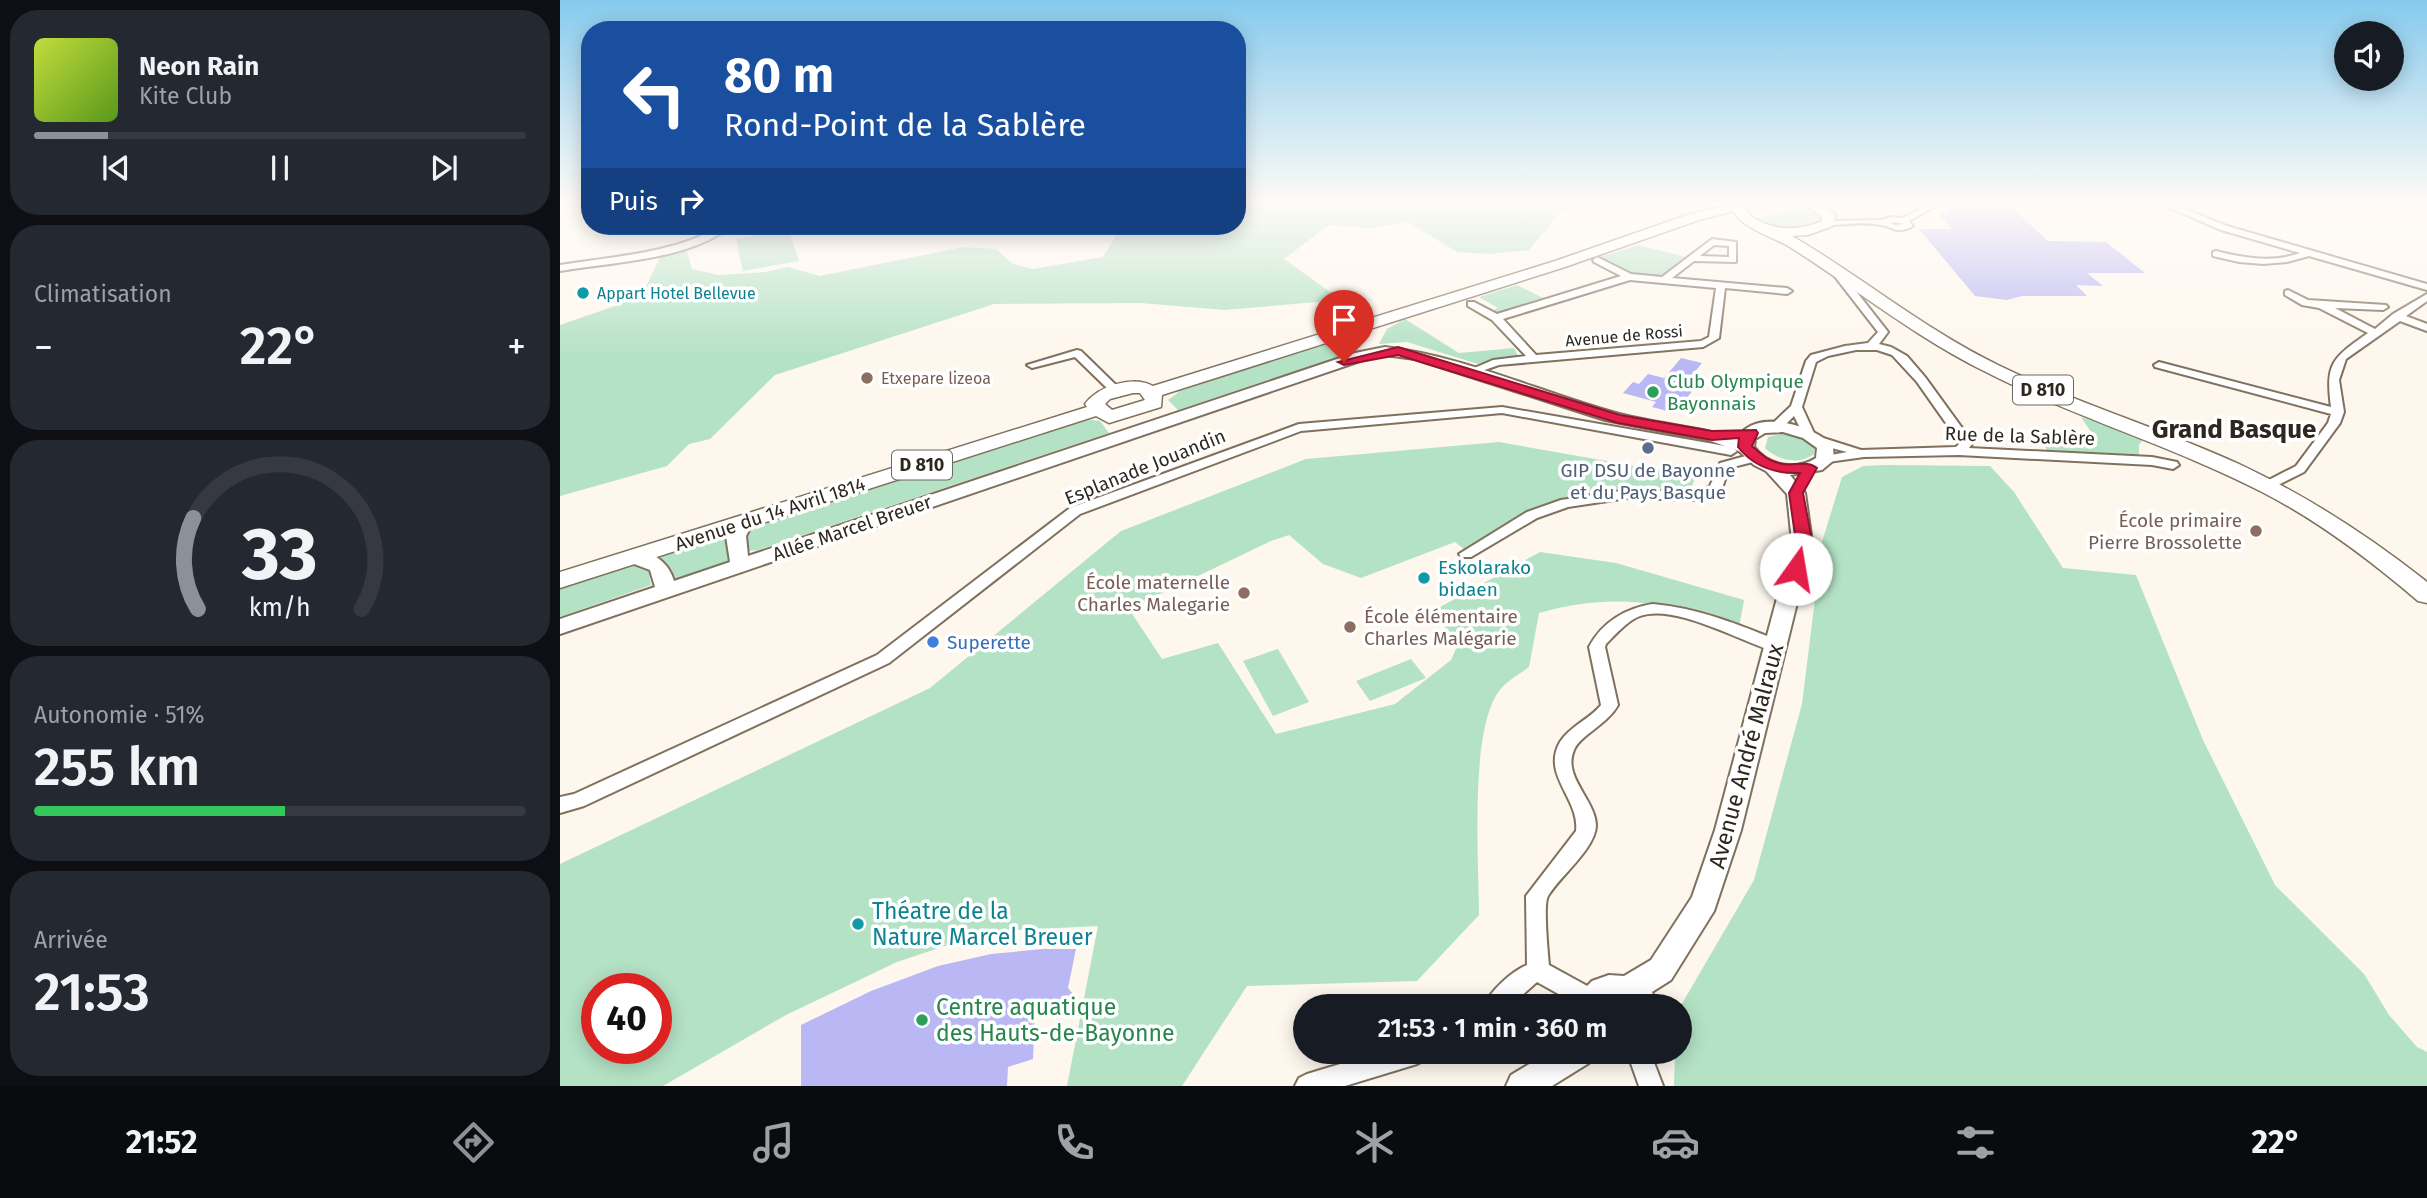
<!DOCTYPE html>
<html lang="fr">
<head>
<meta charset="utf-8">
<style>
  body { margin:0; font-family:"Fira Sans",sans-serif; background:#242831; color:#f1f3f6; height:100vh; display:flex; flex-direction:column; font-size:26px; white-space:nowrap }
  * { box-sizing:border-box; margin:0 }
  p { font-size:23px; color:#9ea1a6 }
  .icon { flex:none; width:38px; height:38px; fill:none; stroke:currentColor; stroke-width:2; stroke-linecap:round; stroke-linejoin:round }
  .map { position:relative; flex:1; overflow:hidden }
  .sheet { display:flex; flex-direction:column; gap:10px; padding:10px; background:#0d0f14; width:560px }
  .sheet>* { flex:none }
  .top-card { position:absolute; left:21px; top:21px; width:665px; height:214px; border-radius:28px; box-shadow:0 4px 18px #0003; background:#1a4fa0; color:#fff; overflow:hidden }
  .tools { position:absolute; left:1774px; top:21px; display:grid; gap:14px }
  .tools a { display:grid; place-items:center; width:70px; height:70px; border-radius:50%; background:#171b24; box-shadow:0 4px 18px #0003; font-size:35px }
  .speed { position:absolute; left:21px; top:973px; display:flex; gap:14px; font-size:35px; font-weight:700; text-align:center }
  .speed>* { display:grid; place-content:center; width:91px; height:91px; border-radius:50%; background:#171b24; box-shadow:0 4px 18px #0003; line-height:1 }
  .speed .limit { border:10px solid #d22; background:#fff; color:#111 }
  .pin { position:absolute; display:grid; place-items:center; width:60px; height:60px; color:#fff; margin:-72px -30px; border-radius:50% 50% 50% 0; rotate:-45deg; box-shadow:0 0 7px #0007 }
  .pin .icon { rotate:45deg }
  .me { position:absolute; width:77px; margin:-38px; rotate:13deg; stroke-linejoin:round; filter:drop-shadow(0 0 5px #0008) }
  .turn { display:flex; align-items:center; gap:24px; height:147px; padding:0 28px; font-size:32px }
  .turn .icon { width:91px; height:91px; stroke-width:2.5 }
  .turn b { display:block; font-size:49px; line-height:60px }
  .then { display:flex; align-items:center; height:66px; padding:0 28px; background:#0003; gap:14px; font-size:26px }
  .big { font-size:52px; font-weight:600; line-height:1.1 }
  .sheet .widget { flex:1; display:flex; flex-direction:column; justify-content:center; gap:10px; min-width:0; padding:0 24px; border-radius:28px; background:#242831 }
  .sheet .dial { align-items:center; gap:0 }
  .dial svg { height:182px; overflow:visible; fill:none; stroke:#363941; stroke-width:7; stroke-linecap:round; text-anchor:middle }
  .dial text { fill:#f1f3f6; stroke:none }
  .song { display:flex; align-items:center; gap:21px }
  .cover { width:84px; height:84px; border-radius:10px; background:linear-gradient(135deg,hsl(70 70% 55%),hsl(90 70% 35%)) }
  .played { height:7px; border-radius:4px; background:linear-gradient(90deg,#8c9099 15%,#363941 15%) }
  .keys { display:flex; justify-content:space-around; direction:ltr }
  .heat { display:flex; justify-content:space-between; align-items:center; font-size:38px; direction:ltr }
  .charge { height:10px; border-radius:5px; background:linear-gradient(90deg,#34c759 51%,#363941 0) }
  .trip { position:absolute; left:733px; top:994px; width:399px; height:70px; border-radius:35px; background:#171b24; box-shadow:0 4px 18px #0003; font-weight:600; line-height:70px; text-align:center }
  .tabs { display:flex; height:112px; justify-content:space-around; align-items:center; background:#090b0e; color:#9ea1a6 }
  .tabs .icon { width:49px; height:49px }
  .tabs .on { color:#8c9099 }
  .tabs b { font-size:32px; color:#f1f3f6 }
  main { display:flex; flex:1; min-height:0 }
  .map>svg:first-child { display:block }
</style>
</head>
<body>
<main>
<section class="sheet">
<div class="widget">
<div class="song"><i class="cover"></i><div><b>Neon Rain</b><p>Kite Club</p></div></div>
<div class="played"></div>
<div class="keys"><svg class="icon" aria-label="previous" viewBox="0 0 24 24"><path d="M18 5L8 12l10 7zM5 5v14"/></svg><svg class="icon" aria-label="pause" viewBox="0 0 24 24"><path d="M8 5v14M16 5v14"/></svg><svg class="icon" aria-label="next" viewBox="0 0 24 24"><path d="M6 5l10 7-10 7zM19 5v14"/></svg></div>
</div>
<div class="widget"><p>Climatisation</p>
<div class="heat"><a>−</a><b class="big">22°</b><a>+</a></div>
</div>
<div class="widget dial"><svg viewBox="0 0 100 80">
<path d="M14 69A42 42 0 1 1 86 69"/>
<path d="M14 69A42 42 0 0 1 12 29" stroke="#8c9099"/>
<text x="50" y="56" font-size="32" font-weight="700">33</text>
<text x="50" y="72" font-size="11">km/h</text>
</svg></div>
<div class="widget"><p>Autonomie · 51%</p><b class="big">255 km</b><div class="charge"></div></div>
<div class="widget"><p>Arrivée</p><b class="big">21:53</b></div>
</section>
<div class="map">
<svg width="1867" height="1086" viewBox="0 0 1867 1086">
  <rect width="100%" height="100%" fill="#fef7ee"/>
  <path fill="#b4e2c5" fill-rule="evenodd" d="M677,205H1020L999,214L969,250L930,254L897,252L848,222L812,228L769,225L724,259L781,300L665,310L581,303L434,304L215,375L150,439L129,444L107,466L0,496V325L81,297L102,253L126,248L132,269L158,275L206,272L228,267L260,276L404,247L436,249L453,264L473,269L543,257L562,226H677Z
    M1249,207L1261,214L1263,219L1260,223C1241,232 1212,230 1193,219Z
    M228,229L239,261L183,271L176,239Z
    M1078,245L1125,257C1118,262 1111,271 1103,274C1083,282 1055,266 1037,258Z
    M957,285L983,298L939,312L932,311L938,308L919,297Z
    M845,319L899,353L954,348L958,356L918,364L847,342L819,344L827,329Z
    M802,331L788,353L781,356L618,410L608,400L620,391Z
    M1521,417L1583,439L1579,445V456L1487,450L1474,429L1533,435Z
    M532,420L540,421L549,433L198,550L187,551L184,533L197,524L517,421Z
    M1226,433L1241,436L1255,446L1254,454C1240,465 1218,461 1205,448L1208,437Z
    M939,442L1126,475L1135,478L1129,493L1006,502L905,550L895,542L801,578L763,564L729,535L711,541L569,609L602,659L658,643L716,734L835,704L891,660L899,642L871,612L980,552L1056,563L1184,600L1179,627C1106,602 1055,592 979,613L969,667C960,674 945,682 939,691C909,732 919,863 919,915L857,981L687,986L622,1086H507L538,926L456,930L394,943L337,962L226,1015L103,1086H0V864L370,688L561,531L746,459ZM37,989H96V1048H37Z
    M1326,465L1430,466L1454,492L1503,568L1576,575L1643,740L1715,885L1804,974L1829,1015L1857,1047L1867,1052V1086H1114L1115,1052H1120V1007L1194,880L1242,704L1262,542L1282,477L1303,466Z
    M168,532L172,562L110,584L102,560L94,557Z
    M71,563L88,568L91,585L0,617V585Z
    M718,649L749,702L713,716L683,661Z
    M851,659L866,678L810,701L796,681Z"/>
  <path fill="#bab8f4" d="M1384,207H1451L1488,241L1546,242L1585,273H1527L1543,286L1516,285L1527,296H1462L1447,300L1415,296L1359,229H1392L1378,213H1390Z
    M1121,358L1142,363L1128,380L1132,381L1127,387L1134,389L1120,406L1113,404L1107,411L1092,407L1096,402L1063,393L1073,382L1079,384L1088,374L1104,378Z
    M483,949H516L508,988L513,994L505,1004L475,1013L473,1059L448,1067L447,1086H241V1025L311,991L378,966L431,954Z"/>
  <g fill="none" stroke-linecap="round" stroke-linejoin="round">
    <defs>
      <path id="street" d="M1367,205H1377L1349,221L1353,226C1336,235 1335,227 1321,225C1305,221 1284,225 1268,225L1264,223L1268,221L1322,220L1331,217L1343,218ZM1330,222L1341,223L1343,224L1335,225Z
        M1603,205H1615L1667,226L1867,284V290L1749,256L1727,262L1703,264L1679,262L1653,256V252L1656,251C1683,258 1713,263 1740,253L1661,230Z
        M161,226H171C130,260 52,262 0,271V265C55,256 112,254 161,226Z
        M1152,239L1176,242V262L1134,261L1112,278L1227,288L1232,291L1227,294L1165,288L1159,338L1143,347L939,365L910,375L905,372L933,360L966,356L932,320L908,306V302H914L937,314L1061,276L1034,262L1033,260L1037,257L1071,274L1102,277ZM1154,245L1169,246V257L1140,256ZM1070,280L1156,288L1149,337L1141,341L976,355L943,319Z
        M1278,271L1281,272L1328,332L1319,344L1331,347L1347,356L1365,377L1410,439L1412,444L1409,448L1592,457L1617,462L1619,465L1613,469L1592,465L1399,455L1304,457L1261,463L1259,460L1261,457L1287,452L1256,444L1254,441L1260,437L1301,450L1396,447L1400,443L1357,382L1332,355L1317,350H1296L1268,356L1256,362L1242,407L1254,433L1252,436H1244L1234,416L1220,430H1212V424L1231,406L1246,361L1251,355L1285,346L1308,343L1318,332L1273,274Z
        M1728,290L1748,300L1826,305L1828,307L1823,310L1775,308L1815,329L1833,314L1867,294V301L1846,316L1867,324V331L1840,321L1786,359L1779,380L1784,412L1780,423L1744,472L1708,490L1703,489L1702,486L1703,483L1736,466L1768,423L1771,414L1595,367L1594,365L1599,362L1771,407C1765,362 1773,358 1808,333L1759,308L1742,305L1725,295V291Z
        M517,350L521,351L560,389V393H552L515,357L472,368L467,365Z
        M942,407L1171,447L1177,451L1171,455L942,413L741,431L520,514L329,663L24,806L0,813V797L14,794L317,655L510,508L739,424Z
        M1193,454L1199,458L1197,461L1169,468L1161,491L1137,500L1068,498L1008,507L977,518L911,557H901L899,554L967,512L1001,500L1068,490L1135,492L1150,486L1160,463Z
        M1093,604C1138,608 1180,625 1222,642L1224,646L1222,650L1216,652C1182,642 1114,603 1080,616C1067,621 1056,634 1046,644L1045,647L1058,705C1047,725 1020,735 1014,750C1002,777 1036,800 1036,826C1035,849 1000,876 988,896C983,904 988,953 989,965L1040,993L1043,1001L1041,1006H1020L977,982L950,1006H924C930,991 952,971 967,965L966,896L1016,831C1020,799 981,775 1000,742C1010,726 1030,719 1041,705L1029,647C1042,622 1066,608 1093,604Z
        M820,1052H869L865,1060L857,1064L785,1086H735L739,1078L747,1074Z
        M1067,1052H1090L1103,1086H1079Z"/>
      <path id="secondary" d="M825,347C903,356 977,391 1052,412C1094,424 1137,426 1178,439C1191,407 1257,425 1273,447L1274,460L1262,470L1230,475L1245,493L1252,542L1181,830L1154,911L1111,980L1092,992L1098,1006H1014L1018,995L1032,981L1049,975L1064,976L1091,960L1132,897L1155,830L1232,542L1227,494L1206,471L1194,465L1179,451L1148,440L1045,420L855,359L825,355L803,360L0,634V619L95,587L90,570L66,561L63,557L66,553C88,547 108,560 114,581L170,562L166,536L177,518H191L193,522L186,536L188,556L795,353ZM1223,432L1243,438L1257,448L1256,458C1236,471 1208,466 1194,447L1195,439L1205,433Z
        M989,1052H1034L1029,1063L992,1086H946L951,1075Z"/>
      <path id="primary" d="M1168,205H1191L1187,212C1205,231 1239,232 1262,221V217L1246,205H1262L1276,215L1273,226L1248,235L1232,236C1302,277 1364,329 1438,365C1516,403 1600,428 1679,464C1747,496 1809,536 1867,582V603L1858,601C1810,560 1759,521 1702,492C1613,446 1516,418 1426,372C1355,337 1296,289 1230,247C1215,238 1178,226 1174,211L1139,220L1005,267L602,395L601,407L549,423L536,416L0,588V572L527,407L525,404C538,386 573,375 593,386L995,261L1130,214ZM573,393H580L585,400L552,410L545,404L550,399Z"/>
    </defs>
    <use href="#street" stroke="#80715e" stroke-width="4"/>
    <use href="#secondary" stroke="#80715e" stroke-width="4"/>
    <use href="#primary" stroke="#80715e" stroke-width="3"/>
    <use href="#street" fill="#fff" fill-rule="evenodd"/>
    <use href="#secondary" fill="#fff" fill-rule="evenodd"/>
    <use href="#primary" fill="#fff" fill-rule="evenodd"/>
  </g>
  <linearGradient id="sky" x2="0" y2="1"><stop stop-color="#86caed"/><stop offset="0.57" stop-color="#fffbf7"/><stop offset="1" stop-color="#fffbf7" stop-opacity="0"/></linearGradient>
  <rect width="1867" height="357" fill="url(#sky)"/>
  <path fill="#e11d48" stroke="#92132f" stroke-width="2" d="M838,347L1060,415L1152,431L1196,430L1198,433L1192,446C1202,455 1209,462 1223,464C1235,466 1248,460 1257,468L1243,493L1251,535L1244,569L1236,575L1227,569L1235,535L1229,493L1240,473C1215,474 1194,467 1178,447L1179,438L1152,440L1058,423L838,355L784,365L778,362Z"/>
  <g fill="#0f9aa8" stroke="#fff" stroke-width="2.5">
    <circle cx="23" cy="293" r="7"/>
    <circle cx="864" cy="578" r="7"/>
    <circle cx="298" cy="924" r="7"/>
  </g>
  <g fill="#8d6e63" stroke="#fff" stroke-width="2.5">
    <circle cx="307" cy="378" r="7"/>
    <circle cx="1696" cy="531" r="7"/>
    <circle cx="684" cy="593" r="7"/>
    <circle cx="790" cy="627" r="7"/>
  </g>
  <g fill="#2e9e5b" stroke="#fff" stroke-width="2.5">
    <circle cx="1093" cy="392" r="7"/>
    <circle cx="362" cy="1020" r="7"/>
  </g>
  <circle fill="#5c6f8a" stroke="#fff" stroke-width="2.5" cx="1088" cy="448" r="7"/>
  <circle fill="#3f7fe0" stroke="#fff" stroke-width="2.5" cx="373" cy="642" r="7"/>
  <g text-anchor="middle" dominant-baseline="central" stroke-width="7" stroke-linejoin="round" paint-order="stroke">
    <g font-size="16" fill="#0d838f" stroke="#fff" text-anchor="start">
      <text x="37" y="293">Appart Hotel Bellevue</text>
    </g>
    <g font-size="16" fill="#2d271f" stroke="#fff">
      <text transform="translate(1064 336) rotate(-5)">Avenue de Rossi</text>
    </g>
    <g font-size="16" fill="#785e54" stroke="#fff" text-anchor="start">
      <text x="321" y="378">Etxepare lizeoa</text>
    </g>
    <g fill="#fff" stroke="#6c6862" stroke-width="2">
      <rect x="1453" y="375.5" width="60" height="29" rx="5"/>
      <rect x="332" y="450.5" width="60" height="29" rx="5"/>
    </g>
    <g font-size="18" font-weight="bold" fill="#2d271f">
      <text x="1483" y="390">D 810</text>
      <text x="362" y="465">D 810</text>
    </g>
    <g font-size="19" fill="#27864d" stroke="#fff" text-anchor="start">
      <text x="1107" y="381">Club Olympique<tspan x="1107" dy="22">Bayonnais</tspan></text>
    </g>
    <g font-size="19" fill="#2d271f" stroke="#fff">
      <text transform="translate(1460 436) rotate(2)">Rue de la Sablère</text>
      <text transform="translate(585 467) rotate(-22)">Esplanade Jouandin</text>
      <text transform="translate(210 514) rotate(-18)">Avenue du 14 Avril 1814</text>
      <text transform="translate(292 528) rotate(-19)">Allée Marcel Breuer</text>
    </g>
    <g font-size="19" fill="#4e5e75" stroke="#fff">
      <text x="1088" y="470">GIP DSU de Bayonne<tspan x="1088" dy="22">et du Pays Basque</tspan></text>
    </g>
    <g font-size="19" fill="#785e54" stroke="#fff" text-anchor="end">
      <text x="1682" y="520">École primaire<tspan x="1682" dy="22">Pierre Brossolette</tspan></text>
      <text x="670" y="582">École maternelle<tspan x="670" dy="22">Charles Malegarie</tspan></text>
      <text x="804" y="616" text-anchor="start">École élémentaire<tspan x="804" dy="22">Charles Malégarie</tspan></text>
    </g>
    <g font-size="19" fill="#0d838f" stroke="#fff" text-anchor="start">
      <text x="878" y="567">Eskolarako<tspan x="878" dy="22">bidaen</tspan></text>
    </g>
    <g font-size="19" fill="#366cbe" stroke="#fff" text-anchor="start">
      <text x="387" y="642">Superette</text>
    </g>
    <g font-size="23" fill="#2d271f" stroke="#fff">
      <text transform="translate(1186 756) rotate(-75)">Avenue André Malraux</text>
    </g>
    <g font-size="23" fill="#0d838f" stroke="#fff" text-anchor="start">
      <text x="312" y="911">Théatre de la<tspan x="312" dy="26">Nature Marcel Breuer</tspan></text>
    </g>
    <g font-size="23" fill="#27864d" stroke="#fff" text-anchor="start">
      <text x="376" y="1007">Centre aquatique<tspan x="376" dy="26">des Hauts-de-Bayonne</tspan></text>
    </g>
    <g font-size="26" font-weight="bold" fill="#2d271f" stroke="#fff">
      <text x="1674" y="429">Grand Basque</text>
    </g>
  </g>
</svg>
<div class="tools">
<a><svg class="icon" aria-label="sound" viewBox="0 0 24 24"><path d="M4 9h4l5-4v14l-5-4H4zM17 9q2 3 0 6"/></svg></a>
</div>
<div class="speed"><div class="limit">40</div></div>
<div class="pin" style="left:784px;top:362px;background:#d93025"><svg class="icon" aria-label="arrive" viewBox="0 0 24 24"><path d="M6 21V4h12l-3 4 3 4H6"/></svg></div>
<svg class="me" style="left:1236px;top:569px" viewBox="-20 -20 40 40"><circle r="19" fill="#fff"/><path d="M0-13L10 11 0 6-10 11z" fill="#e11d48"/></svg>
<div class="trip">21:53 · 1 min · 360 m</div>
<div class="top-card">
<div class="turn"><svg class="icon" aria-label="left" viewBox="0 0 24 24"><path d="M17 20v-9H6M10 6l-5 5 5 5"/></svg><div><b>80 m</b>Rond-Point de la Sablère</div></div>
<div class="then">Puis<svg class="icon" aria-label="right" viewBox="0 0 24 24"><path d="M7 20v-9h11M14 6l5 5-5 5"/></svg></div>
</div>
</div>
</main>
<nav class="tabs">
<b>21:52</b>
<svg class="icon on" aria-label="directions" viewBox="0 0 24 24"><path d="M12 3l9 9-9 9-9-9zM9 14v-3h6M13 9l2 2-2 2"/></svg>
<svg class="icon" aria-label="music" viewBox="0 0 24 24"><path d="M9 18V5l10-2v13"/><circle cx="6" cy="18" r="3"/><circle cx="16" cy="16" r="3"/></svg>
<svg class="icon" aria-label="phone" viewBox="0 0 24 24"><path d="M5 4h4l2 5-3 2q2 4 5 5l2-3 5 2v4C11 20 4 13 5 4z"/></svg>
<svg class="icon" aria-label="climate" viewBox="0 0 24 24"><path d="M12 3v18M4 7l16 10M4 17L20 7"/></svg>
<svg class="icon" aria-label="car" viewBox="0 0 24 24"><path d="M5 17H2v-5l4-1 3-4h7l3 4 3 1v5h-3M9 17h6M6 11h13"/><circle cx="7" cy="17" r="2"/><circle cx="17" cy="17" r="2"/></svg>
<svg class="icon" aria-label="filters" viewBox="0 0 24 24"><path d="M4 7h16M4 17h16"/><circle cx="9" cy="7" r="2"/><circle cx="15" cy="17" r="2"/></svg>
<b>22°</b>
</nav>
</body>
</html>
